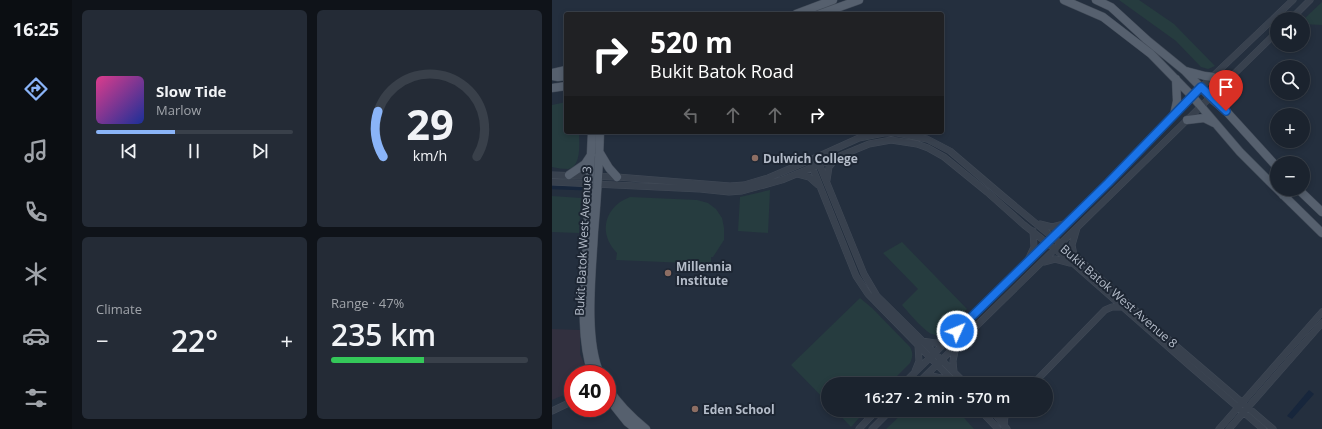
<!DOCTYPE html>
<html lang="en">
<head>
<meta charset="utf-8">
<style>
  body { margin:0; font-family:"Open Sans",sans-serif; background:#242b36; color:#f1f3f6; height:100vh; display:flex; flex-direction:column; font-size:15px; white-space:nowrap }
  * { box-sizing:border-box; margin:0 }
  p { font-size:13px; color:#a0a4aa }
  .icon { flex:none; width:22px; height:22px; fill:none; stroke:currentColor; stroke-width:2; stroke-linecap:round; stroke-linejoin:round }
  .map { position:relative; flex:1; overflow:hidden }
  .sheet { display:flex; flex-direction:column; gap:10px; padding:10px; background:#0f1319; width:480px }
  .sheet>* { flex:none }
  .hud { position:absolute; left:12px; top:12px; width:380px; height:122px; border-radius:4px; box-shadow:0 2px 6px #0003,0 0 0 1px #39404a; background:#202124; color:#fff; overflow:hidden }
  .tools { position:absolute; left:718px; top:12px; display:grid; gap:8px }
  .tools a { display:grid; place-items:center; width:40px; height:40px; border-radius:50%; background:#1b232e; box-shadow:0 2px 6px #0003,0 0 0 1px #39404a; font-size:20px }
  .speed { position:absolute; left:12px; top:365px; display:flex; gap:8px; font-size:20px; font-weight:700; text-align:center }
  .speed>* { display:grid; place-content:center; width:52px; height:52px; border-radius:50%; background:#1b232e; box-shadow:0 2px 6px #0003,0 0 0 1px #39404a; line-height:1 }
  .speed .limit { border:6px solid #d22; background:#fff; color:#111 }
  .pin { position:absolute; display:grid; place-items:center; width:34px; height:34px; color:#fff; margin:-41px -17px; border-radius:50% 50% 50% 0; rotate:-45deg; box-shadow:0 0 4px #0007 }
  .pin .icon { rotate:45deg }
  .me { position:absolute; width:44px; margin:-22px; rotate:46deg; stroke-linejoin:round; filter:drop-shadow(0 0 3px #0008) }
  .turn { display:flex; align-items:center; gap:14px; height:84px; padding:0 20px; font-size:18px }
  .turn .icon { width:52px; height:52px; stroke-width:2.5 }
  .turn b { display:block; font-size:28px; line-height:34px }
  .lanes { display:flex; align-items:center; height:38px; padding:0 20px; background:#0003; justify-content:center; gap:20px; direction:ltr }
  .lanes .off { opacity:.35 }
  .big { font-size:30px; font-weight:600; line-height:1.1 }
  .sheet .card { flex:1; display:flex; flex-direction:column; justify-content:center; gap:6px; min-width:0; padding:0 14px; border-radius:6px; background:#242b36 }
  .sheet .dial { align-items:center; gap:0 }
  .dial svg { height:104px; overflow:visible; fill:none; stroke:#39404a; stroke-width:7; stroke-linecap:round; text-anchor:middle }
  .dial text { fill:#f1f3f6; stroke:none }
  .song { display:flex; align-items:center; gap:12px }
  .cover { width:48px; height:48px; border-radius:6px; background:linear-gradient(135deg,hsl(330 70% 55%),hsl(230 70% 35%)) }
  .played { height:4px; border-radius:2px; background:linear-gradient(90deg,#8ab4f8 40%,#39404a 40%) }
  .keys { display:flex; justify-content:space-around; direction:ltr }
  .heat { display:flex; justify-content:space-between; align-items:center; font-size:22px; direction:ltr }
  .charge { height:6px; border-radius:3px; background:linear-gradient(90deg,#34c759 47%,#39404a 0) }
  .sheet .tiles { flex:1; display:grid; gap:10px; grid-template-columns:repeat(2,1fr) }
  .trip { position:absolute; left:269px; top:377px; width:232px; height:40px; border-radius:20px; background:#1b232e; box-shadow:0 2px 6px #0003,0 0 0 1px #39404a; font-weight:600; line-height:40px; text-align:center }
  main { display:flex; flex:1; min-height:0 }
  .dock { display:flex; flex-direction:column; width:72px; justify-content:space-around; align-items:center; background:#0b0e12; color:#a0a4aa }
  .dock .icon { width:28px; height:28px }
  .dock .on { color:#8ab4f8 }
  .dock b { font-size:18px; color:#f1f3f6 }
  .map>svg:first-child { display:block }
</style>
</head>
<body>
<main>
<nav class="dock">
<b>16:25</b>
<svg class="icon on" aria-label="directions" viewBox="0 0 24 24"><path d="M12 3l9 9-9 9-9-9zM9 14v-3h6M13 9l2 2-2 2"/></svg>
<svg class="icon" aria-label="music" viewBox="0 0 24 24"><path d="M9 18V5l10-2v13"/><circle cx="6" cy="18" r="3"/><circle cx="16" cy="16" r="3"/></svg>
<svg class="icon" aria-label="phone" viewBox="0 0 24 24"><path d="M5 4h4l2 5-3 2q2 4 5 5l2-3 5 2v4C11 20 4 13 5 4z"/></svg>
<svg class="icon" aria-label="climate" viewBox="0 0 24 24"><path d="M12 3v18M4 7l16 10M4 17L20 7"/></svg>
<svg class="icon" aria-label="car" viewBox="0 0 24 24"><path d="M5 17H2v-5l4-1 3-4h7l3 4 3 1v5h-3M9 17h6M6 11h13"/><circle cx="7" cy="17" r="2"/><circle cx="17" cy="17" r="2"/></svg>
<svg class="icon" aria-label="filters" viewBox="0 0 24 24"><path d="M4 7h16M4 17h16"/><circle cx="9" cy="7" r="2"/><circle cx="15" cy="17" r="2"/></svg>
</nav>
<section class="sheet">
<div class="tiles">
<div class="card">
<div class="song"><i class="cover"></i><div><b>Slow Tide</b><p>Marlow</p></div></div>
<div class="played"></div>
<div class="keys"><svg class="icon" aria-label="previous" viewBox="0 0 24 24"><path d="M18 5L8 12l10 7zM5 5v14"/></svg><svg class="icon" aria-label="pause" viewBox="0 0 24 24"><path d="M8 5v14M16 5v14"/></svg><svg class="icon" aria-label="next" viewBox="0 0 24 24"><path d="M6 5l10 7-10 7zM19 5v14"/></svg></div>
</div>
<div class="card dial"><svg viewBox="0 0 100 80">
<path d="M14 69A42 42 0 1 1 86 69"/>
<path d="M14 69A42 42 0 0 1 10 34" stroke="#8ab4f8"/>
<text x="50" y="56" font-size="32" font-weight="700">29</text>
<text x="50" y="72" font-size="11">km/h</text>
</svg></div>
<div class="card"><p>Climate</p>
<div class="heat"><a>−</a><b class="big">22°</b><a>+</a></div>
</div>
<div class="card"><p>Range · 47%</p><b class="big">235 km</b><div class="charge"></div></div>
</div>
</section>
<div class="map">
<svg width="770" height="429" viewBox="0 0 770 429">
  <rect width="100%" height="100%" fill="#242f3e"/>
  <path fill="#32303f" d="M0,329L28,330V354L36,374H21V391L0,400Z"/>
  <path fill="#263c3f" d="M567,0H587L622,24L663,66L656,69L649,67L624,41Z
    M770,2V25L751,24V20Z
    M14,102V132H27C27,142 30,167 16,169C11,169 5,168 0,167V105Z
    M218,190L216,233L186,231L188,197Z
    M0,196L29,198L27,233L0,232Z
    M78,197L145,200L156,203L164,209L170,218L172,228V240L161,257H159V264L64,260L65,253C45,233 53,206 78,197Z
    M350,242L415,309L392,333C388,335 384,336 380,334C373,332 356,312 350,305L366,289L331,253Z
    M308,298L320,308L358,347C361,353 361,356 358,363L337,384H276V403L239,365Z
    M283,410H314L299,427Z
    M354,410H405L422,429H334Z"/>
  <path fill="#17263c" d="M757,390L762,394L740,419L735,416Z"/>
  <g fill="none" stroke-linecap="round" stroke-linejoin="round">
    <path stroke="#17263c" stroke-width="1.5" d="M314,14L320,13L325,14"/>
    <path stroke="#17263c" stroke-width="4.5" d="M0,187L29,188"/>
    <defs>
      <path id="minor" d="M739,19L758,0
        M266,161L312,274L325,296L414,384
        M259,164L304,276L316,294L404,384
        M246,174L257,177L266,185
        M0,175L65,177L178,186L192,185L216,178L265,157L307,138L332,133H345L375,139L398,151L452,197L522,255L609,333L721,429
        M275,180L277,167L284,158
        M0,182L148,189L177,192L190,191L230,180L317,144L339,140L365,144L376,148L392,157L435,192L472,225L522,264L638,366L711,429
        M488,224L500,227L512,224
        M522,255L520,245L525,228
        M476,260L482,247L481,231
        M492,262L503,259L518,263
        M370,341L383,343L394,342
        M363,371L367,361L366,345
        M402,372L401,361L404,346
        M372,379L380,376L398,380
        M351,384L556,183L640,96L741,0
        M365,384L725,32
        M481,384L553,310L560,307H569
        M428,410L446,429
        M440,410L455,429
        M0,411L21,401
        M452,425L453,416L456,410
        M307,429L325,410
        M320,429L339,410
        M667,429L770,312
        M677,429L770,323"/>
      <path id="major" d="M512,0L551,17L599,54L640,96L688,152L716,180L770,233
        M544,0L559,7L595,40L633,71L661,100L674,111L725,167
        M244,14L281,0
        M268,14L307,0
        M634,71L653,76L661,77
        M0,73L14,70
        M0,76L6,77L14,76
        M0,88L14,86
        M674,111L671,96L674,82
        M622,115L625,101L624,79
        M635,120L652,118L662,123
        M48,153L57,168L65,177
        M17,175L33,164L39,155
        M746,189L770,212
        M731,195H735L741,189
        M40,374C28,336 32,296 34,256C36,215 38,173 40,132
        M48,374C32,338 40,272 42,232C45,199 47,165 48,132
        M55,387C66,404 79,417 94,429
        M63,407L75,422L84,429"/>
    </defs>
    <use href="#minor" stroke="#414a57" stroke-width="7"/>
    <use href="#major" stroke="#414a57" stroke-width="9"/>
    <use href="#minor" stroke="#38414e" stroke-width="6"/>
    <use href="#major" stroke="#56606e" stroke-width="8"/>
  </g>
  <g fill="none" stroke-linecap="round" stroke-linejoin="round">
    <defs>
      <path id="route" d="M405,331L556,183L649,87L674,111"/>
    </defs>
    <use href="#route" stroke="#114b97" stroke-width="10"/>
    <use href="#route" stroke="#1a73e8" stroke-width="7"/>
  </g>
  <g fill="#8d6e63" stroke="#1d2633" stroke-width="1.5">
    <circle cx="203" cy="158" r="4"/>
    <circle cx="116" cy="273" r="4"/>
    <circle cx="143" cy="409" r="4"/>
  </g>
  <g text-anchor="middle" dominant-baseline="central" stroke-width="4" stroke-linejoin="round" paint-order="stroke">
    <g font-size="12" font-weight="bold" fill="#b4bcc9" stroke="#1d2633" text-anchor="start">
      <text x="211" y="158">Dulwich College</text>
      <text x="124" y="266">Millennia<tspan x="124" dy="14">Institute</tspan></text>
      <text x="151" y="409">Eden School</text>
    </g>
    <g font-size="12" fill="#b4bcc9" stroke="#1d2633">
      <text transform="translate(31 241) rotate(-87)">Bukit Batok West Avenue 3</text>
      <text transform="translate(567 296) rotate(41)">Bukit Batok West Avenue 8</text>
    </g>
  </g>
</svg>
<div class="tools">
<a><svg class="icon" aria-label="sound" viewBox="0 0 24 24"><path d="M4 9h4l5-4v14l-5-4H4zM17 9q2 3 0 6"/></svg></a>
<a><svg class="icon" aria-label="search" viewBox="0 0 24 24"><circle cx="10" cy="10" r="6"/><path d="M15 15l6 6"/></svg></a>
<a>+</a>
<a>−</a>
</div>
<div class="speed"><div class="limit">40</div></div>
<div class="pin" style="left:674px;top:111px;background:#d93025"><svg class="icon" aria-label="arrive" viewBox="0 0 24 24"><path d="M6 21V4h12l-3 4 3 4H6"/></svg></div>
<svg class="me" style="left:405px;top:331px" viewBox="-20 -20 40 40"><circle r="17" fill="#1a73e8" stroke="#fff" stroke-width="3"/><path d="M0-11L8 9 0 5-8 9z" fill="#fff"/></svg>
<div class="trip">16:27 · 2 min · 570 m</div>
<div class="hud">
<div class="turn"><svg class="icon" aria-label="right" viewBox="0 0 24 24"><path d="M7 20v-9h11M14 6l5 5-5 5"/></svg><div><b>520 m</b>Bukit Batok Road</div></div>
<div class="lanes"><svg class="icon off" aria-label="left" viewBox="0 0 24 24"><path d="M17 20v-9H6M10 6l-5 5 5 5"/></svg><svg class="icon off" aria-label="ahead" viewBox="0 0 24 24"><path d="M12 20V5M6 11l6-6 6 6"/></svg><svg class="icon off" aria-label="ahead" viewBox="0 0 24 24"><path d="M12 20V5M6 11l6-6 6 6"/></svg><svg class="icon" aria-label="right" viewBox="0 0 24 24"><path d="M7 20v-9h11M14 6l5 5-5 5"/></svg></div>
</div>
</div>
</main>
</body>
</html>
